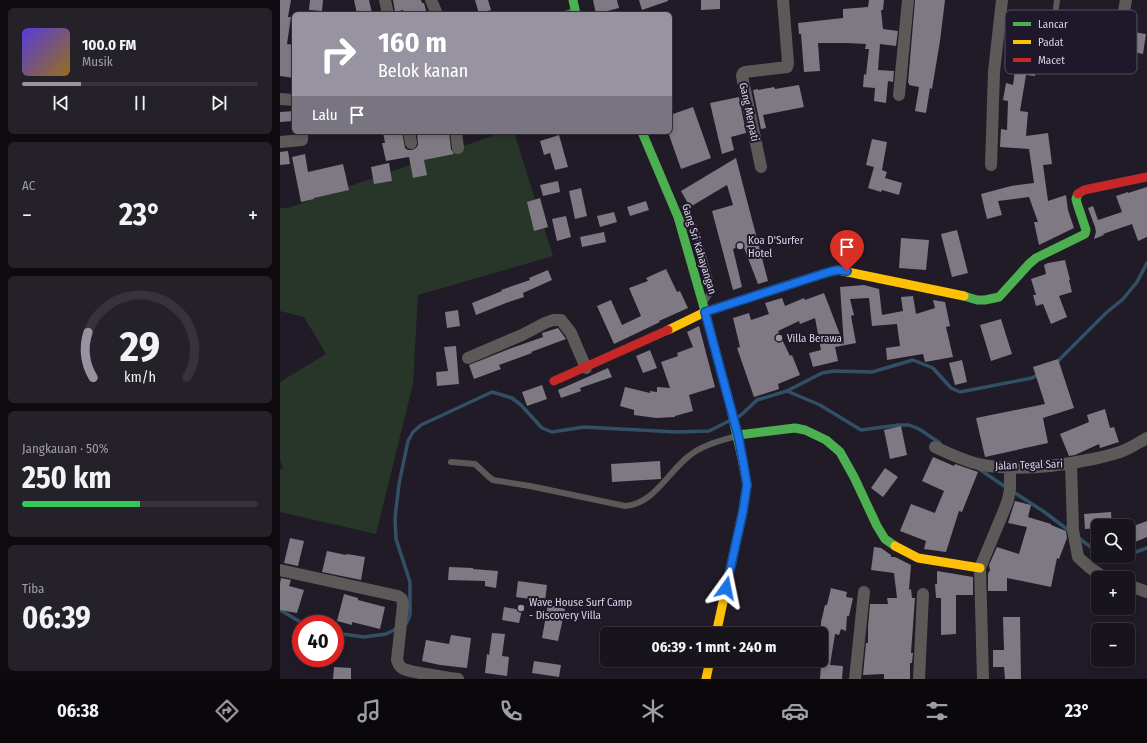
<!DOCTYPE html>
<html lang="id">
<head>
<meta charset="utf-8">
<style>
  body { margin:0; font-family:"Fira Sans Condensed",sans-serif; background:#252129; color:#f1f3f6; height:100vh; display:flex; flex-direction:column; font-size:15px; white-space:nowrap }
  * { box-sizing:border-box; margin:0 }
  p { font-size:13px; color:#9f9ea3 }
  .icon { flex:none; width:22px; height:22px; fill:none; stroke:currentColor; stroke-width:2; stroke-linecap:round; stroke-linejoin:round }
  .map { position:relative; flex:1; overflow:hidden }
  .details { display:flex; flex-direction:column; gap:8px; padding:8px; background:#0d0b0f; width:280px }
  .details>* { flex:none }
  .top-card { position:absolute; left:12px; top:12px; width:380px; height:122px; border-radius:6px; box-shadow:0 2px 6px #0003,0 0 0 1px #36333b; background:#9893a0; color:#fff; overflow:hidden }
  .tools { position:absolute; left:811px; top:519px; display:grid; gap:8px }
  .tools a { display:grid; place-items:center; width:44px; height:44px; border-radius:6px; background:#18141c; box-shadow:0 2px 6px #0003,0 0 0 1px #36333b; font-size:20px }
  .speed { position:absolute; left:12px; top:615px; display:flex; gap:8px; font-size:20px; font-weight:700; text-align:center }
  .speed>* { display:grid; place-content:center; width:52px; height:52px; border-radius:50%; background:#18141c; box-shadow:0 2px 6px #0003,0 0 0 1px #36333b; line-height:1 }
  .speed .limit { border:6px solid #d22; background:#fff; color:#111 }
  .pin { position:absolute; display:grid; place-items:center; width:34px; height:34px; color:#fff; margin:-41px -17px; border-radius:50% 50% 50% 0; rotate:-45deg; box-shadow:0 0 4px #0007 }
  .pin .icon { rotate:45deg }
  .me { position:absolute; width:44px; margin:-22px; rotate:12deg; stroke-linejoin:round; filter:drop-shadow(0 0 3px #0008) }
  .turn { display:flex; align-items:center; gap:14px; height:84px; padding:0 20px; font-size:18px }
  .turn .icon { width:52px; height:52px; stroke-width:2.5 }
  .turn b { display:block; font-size:28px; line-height:34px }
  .then { display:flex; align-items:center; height:38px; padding:0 20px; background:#0003; gap:8px; font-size:15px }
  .big { font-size:30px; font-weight:700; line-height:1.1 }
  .details .card { flex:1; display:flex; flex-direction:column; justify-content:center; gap:6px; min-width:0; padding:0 14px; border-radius:6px; background:#252129 }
  .details .dial { align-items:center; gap:0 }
  .dial svg { height:104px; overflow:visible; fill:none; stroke:#36333b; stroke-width:7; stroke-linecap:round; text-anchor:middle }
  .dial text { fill:#f1f3f6; stroke:none }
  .song { display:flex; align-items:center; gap:12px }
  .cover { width:48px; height:48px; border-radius:6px; background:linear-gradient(135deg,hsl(250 70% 55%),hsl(40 70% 35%)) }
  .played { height:4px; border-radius:2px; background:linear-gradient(90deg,#9893a0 25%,#36333b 25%) }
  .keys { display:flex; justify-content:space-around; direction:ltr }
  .heat { display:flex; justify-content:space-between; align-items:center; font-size:22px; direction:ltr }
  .charge { height:6px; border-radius:3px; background:linear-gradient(90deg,#34c759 50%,#36333b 0) }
  .trip { position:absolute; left:320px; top:627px; width:228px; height:40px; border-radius:6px; background:#18141c; box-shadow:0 2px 6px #0003,0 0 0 1px #36333b; font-weight:700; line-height:40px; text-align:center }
  .tabs { display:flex; height:64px; justify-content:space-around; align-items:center; background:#0a080b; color:#9f9ea3 }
  .tabs .icon { width:28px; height:28px }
  .tabs .active { color:#9893a0 }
  .tabs b { font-size:18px; color:#f1f3f6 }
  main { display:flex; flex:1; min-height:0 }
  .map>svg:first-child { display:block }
</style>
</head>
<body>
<main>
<section class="details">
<div class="card">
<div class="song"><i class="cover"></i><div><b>100.0 FM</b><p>Musik</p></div></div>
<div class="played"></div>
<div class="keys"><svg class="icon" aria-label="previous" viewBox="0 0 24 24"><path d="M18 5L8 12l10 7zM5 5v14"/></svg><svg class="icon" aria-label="pause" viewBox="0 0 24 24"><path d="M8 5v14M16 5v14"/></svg><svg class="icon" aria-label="next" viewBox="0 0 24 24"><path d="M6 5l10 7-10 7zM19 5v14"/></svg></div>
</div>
<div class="card"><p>AC</p>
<div class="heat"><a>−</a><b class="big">23°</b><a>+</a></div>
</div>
<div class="card dial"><svg viewBox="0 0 100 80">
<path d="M14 69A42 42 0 1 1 86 69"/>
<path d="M14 69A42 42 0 0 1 10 34" stroke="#9893a0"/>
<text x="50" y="56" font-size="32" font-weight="700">29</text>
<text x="50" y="72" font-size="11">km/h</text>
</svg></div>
<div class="card"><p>Jangkauan · 50%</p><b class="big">250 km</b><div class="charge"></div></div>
<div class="card"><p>Tiba</p><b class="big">06:39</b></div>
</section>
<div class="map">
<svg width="867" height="679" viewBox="0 0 867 679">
  <rect width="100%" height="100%" fill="#201b26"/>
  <path fill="#283529" d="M223,132H234L273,256L138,295L133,384L96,534L0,512V470L3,468L0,460V382L46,354L24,317L0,311V208H8Z"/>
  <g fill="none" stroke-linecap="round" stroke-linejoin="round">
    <path stroke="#325065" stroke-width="3.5" d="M776,363L826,313L843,299L857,282L867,263
      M507,391L542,373L554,371L592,372L633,360L653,368L671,388L680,392L752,378L759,374
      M458,417L461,415L477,400L507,391L540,405L581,430L619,425H629L639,429L660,443
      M699,469L727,488
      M732,491L763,511L791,532
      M797,537L811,547L818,551
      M848,555L867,548
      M827,556L830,557L840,556
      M0,610L24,624
      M126,624L130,615V582L116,539L115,518L119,484L128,441L133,432L141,425L212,392L232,398L241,405L262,428L272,432L304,427L396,432L429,431L449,421
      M55,633L84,637L106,634L118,628"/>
  </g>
  <path fill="#7e7983" d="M0,0H11L8,17H11L7,44L14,45V78L0,76Z
    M30,0H43L42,11L29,10Z
    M74,0H89L92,13L77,14Z
    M113,0H141L142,3H144L147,14H124L123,10L115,12Z
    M195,0H208L211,10L199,14Z
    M313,0H337L339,8L316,14Z
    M359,0H388V1L362,10Z
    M421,0H440V9L421,10Z
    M589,0H604L603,10H601L603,29L618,31L616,46L600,44L598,70L614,71L613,82L608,81L606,103L594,101L595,88L583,87L584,74L586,75L589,49H585L586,44L566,43H538L540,71L524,72L521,34H519L518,23L563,18V9L588,7Z
    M635,0H665L660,41L652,89L650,88L646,113L635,111L639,87L629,85V83H628Z
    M853,32L866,34L863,54L849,51Z
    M738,47L759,50L755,76L746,75L740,111L748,112L746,136L768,133L772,164L763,165L768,201L786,195L788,210L794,228L759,245L754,222H758L749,197L718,201L722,215L707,219L701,194L731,186L754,183L749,149L720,147L721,129L727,130L728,101L723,100L726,83L733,85Z
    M519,85L524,107L483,115L486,128L481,129L473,90L478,89V90L494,87L495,89Z
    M459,97L466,133L451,137L454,150L442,154L430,103Z
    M413,107L431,158L401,169L388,132H390V115Z
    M14,111V121L0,122V112Z
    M103,132H122L125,148L128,150H132L136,148L138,145L137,132H150V134L169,132L171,149L174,154L144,160L147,175L133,178L129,157L106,161L102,143H105Z
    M279,135L288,167L275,170L270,153L264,155L260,141Z
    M592,139L607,142L602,170L607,172L605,178L622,183L619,195L602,190L601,192L588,188L594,167L586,165Z
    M8,151L10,164L0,165V152Z
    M25,154L28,172L63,164L69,190L34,198V199L21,202L12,157Z
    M456,158L488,281L478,284L463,245L453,249L462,287L453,290L432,211L453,205L447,185L410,207L401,191Z
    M109,163L112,181L94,184L91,167Z
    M278,181L280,192L263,196L260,185Z
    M867,187V237L858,241L852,224L823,234L824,235L814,239L816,232L815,227L808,208L813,206L818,220L842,212L836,196L848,192V193Z
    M301,188L307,216L295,219L289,191Z
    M260,198L268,227L254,231L247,202Z
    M366,201L369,210L350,216L347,207Z
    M334,212L337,222L320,227L317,216Z
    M286,216L291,237L277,241L272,219Z
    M677,230L688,273L672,277L661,234Z
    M324,232L326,242L302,247L300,237Z
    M621,238L649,240L646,270L619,268Z
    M785,260L790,280H789L792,292L779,296L787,317L771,324L763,304L756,306L753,295H756L751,279L766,274L764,265L768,263Z
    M386,269L397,292L400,291L408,308L379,321L380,322L334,344L317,306L331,300L342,325L361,316L349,288L368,281L366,278Z
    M268,270L272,280L243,293L244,297L226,303L196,315L192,303L222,291L221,290L250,280L249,278Z
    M584,285L599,289L602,315L623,311L621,297L633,296L636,314L655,308L653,300L665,302L670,326L666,327L673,357L645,362L643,354L607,360L606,348L620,346L617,324L592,326L589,298L570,299L574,315L571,316L576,343L555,347L558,361L533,367L529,353L541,350L535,318L520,324L519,321L498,331L510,356L512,355L520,375L498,384L499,389L474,397L457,348L460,347L453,318L469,313L471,320L489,314L485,303L502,298L505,306L524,298L525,300L544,293L564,345L560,287Z
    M178,310L180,326L167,328L165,312Z
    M721,319L732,354L711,361L700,325Z
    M419,326L435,387L409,395L413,411L395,416V417L376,418L354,415V410L340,406L345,387L370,393V391L377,392V387L390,388L381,362L398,356L397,353L413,347L407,332Z
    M278,328L286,339L251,352L252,353L219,365L221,369L194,379L189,365L229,349L263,337L262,333Z
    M176,346L179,384L157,386L156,372L168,371L164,347Z
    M370,350L377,368L363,373L356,356Z
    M778,359L794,408L763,418L768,443L705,457L696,418L765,404L753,367Z
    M682,360L687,382L675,385L669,363Z
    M328,368L332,377L300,388L301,391L281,398L278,390Z
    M262,385L267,399L247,406L242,392Z
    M825,409L830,428L834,427L839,442L820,448L819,444L795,455L789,456L780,434L809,422L807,415Z
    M621,426L627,455L610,459L604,430Z
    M653,457L674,466L675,464L698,472L682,512L679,511L666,552L644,549L646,541L620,531L631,504L655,513L656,510L664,491L642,481Z
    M380,461L381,479L332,482L331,464Z
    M605,468L618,477L603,497L591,488Z
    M735,501L751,505L748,517L771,524V525L786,531L787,538L779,559L777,558L771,587L727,578V591H708V574L710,570L709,565L717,547L739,554L747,527L728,523Z
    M831,512L832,526H818V528L805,529L804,514Z
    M867,521V537L848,545V528Z
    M10,538L24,541L18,566L4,563Z
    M594,547L601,548L611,555V557H615L631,565L629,590L631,589L632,598H635L631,653H633L632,663H630V679H604V674L583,675L586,643H588V627L590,604H608L607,598H617L614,573L591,570Z
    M47,551L66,555L67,554L85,557L81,580L42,572Z
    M169,567L193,568V569L218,571L216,588L205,586V581L168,580Z
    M657,571L693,577V595H676V634L661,635V598H656L655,584H657Z
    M1,578L11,580L9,586L24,590L17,613L0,610V583Z
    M238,581L267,585L265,601L236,597Z
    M551,588L567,592L566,597L573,598L569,616H567L566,631L561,629L559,635L555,634L550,665L563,666L562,679H540L541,665V622L545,605H547Z
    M64,594L78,598V600L105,607L100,629L72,622V625L57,621Z
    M268,604L285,609L278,641L262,638Z
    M224,607L242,610L239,623L222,620Z
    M723,617H740L741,679H725L724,667H713V650H724Z
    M212,633L225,634L222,656L229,657L227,676L205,673L207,654L209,655Z
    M171,635L191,638L187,668L160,665L142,661L146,640L169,644Z
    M254,661L281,665L279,677L252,673Z
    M54,667L71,668V679H53Z"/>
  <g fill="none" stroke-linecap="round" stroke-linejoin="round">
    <path stroke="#5c5a58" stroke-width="6" d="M285,14L295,10
      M775,19L797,24L795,37L773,33L777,0
      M403,220L412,225L415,228L432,287V290L425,301
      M171,462L195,464L209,477L213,480L250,486L345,506C374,504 388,472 409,456C422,445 440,441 457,436"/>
    <path stroke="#5c5a58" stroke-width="12" d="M105,0L108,14
      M151,0L157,14
      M834,66L846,0
      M619,95L628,0
      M0,99L14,100
      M129,132L131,143
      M176,132L178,148
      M0,142L22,140V132
      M711,165L714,72L722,0
      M481,167L462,76L463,73L465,72L507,67L508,63L503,0
      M188,358L242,335L265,323L273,320H281L291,333L306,368
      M655,447C670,454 686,462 703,465C738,471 779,466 813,459C822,457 831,455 840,452C849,449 858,443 867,438
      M791,464L793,530L798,557L809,567L823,577L826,578
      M0,570L118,596L122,599L123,605L117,660C118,663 119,666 122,668C129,673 167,677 178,679
      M848,585L867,592
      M575,679L584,592
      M639,679L643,594
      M703,679L700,568L723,513L728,500L730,489V467"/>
    <path stroke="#4caf50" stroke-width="9" d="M293,0L296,14
      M362,132L398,217L423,304L449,401L463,463
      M684,296L697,300H705L719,297L749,264L756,258L805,234L806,230L797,203L796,199L798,194
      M458,435L515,428L525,430L546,440L560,452L574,477L597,526L605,539L615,546"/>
    <path stroke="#ffc107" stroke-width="9" d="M388,330L425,312L539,275L558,270L684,296
      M615,546L638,558L700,568
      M436,634L463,511L467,485L463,463
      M426,679L430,660"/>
    <path stroke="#c62828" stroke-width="9" d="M798,194L804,190L867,177
      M274,381L388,330"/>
  </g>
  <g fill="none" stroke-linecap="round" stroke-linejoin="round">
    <defs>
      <path id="route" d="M446,588L463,511L467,485L463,461L458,435L425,312L549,272L558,270L567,271"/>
    </defs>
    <use href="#route" stroke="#114b97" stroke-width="10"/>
    <use href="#route" stroke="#1a73e8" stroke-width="7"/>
  </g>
  <g fill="#9893a0" stroke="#1f172a" stroke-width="1.5">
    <circle cx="460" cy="246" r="4"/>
    <circle cx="499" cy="338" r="4"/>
    <circle cx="241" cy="608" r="4"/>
  </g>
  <g text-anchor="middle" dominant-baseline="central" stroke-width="4" stroke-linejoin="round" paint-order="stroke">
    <g font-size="11" fill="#d8d3e1" stroke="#1f172a">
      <text transform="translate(469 112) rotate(78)">Gang Merpati</text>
      <text transform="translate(419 249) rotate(73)">Gang Sri Kahayangan</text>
      <text transform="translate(749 465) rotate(-2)">Jalan Tegal Sari</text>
    </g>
    <g font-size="11" fill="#d8d3e1" stroke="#1f172a" text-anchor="start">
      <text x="468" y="240">Koa D'Surfer<tspan x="468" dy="13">Hotel</tspan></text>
      <text x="507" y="338">Villa Berawa</text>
      <text x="249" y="602">Wave House Surf Camp<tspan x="249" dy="13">- Discovery Villa</tspan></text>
    </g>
  </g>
  <rect x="725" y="10" width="132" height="64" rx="6" fill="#1f172a" stroke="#564f61" stroke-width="1"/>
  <rect x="733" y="22" width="18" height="4" fill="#4caf50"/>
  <rect x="733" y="40" width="18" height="4" fill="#ffc107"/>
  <rect x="733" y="58" width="18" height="4" fill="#c62828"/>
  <g font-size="11" fill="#d8d3e1">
    <text x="758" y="28">Lancar</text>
    <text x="758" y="46">Padat</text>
    <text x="758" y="64">Macet</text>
  </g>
</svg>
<div class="tools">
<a><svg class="icon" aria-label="search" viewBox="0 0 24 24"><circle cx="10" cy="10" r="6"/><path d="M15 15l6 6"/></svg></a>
<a>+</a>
<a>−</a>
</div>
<div class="speed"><div class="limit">40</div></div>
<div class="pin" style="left:567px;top:271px;background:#d93025"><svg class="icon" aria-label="arrive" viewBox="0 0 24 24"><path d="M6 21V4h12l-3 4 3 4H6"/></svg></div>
<svg class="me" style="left:446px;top:588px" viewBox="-20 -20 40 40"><path d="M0-17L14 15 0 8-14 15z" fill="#1a73e8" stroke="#fff" stroke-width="4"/></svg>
<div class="trip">06:39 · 1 mnt · 240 m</div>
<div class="top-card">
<div class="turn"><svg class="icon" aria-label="right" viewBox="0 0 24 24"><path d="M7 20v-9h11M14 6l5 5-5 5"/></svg><div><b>160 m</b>Belok kanan</div></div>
<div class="then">Lalu<svg class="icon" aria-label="arrive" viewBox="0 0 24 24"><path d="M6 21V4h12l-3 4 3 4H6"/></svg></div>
</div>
</div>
</main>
<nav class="tabs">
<b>06:38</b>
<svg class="icon active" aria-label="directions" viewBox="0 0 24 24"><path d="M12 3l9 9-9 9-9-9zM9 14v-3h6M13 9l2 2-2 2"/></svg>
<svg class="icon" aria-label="music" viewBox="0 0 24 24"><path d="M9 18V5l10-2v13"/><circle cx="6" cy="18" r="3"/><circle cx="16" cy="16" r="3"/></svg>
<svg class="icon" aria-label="phone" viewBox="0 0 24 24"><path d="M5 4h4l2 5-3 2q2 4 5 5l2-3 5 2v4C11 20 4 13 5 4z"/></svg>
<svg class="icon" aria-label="climate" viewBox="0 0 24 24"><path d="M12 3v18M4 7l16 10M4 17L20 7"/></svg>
<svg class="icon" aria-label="car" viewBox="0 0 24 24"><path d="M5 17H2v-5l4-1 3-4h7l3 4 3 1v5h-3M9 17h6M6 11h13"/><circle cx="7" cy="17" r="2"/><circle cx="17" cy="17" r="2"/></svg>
<svg class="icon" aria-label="filters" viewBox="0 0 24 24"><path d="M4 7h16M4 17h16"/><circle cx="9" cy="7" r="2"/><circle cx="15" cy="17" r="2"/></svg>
<b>23°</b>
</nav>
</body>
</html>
